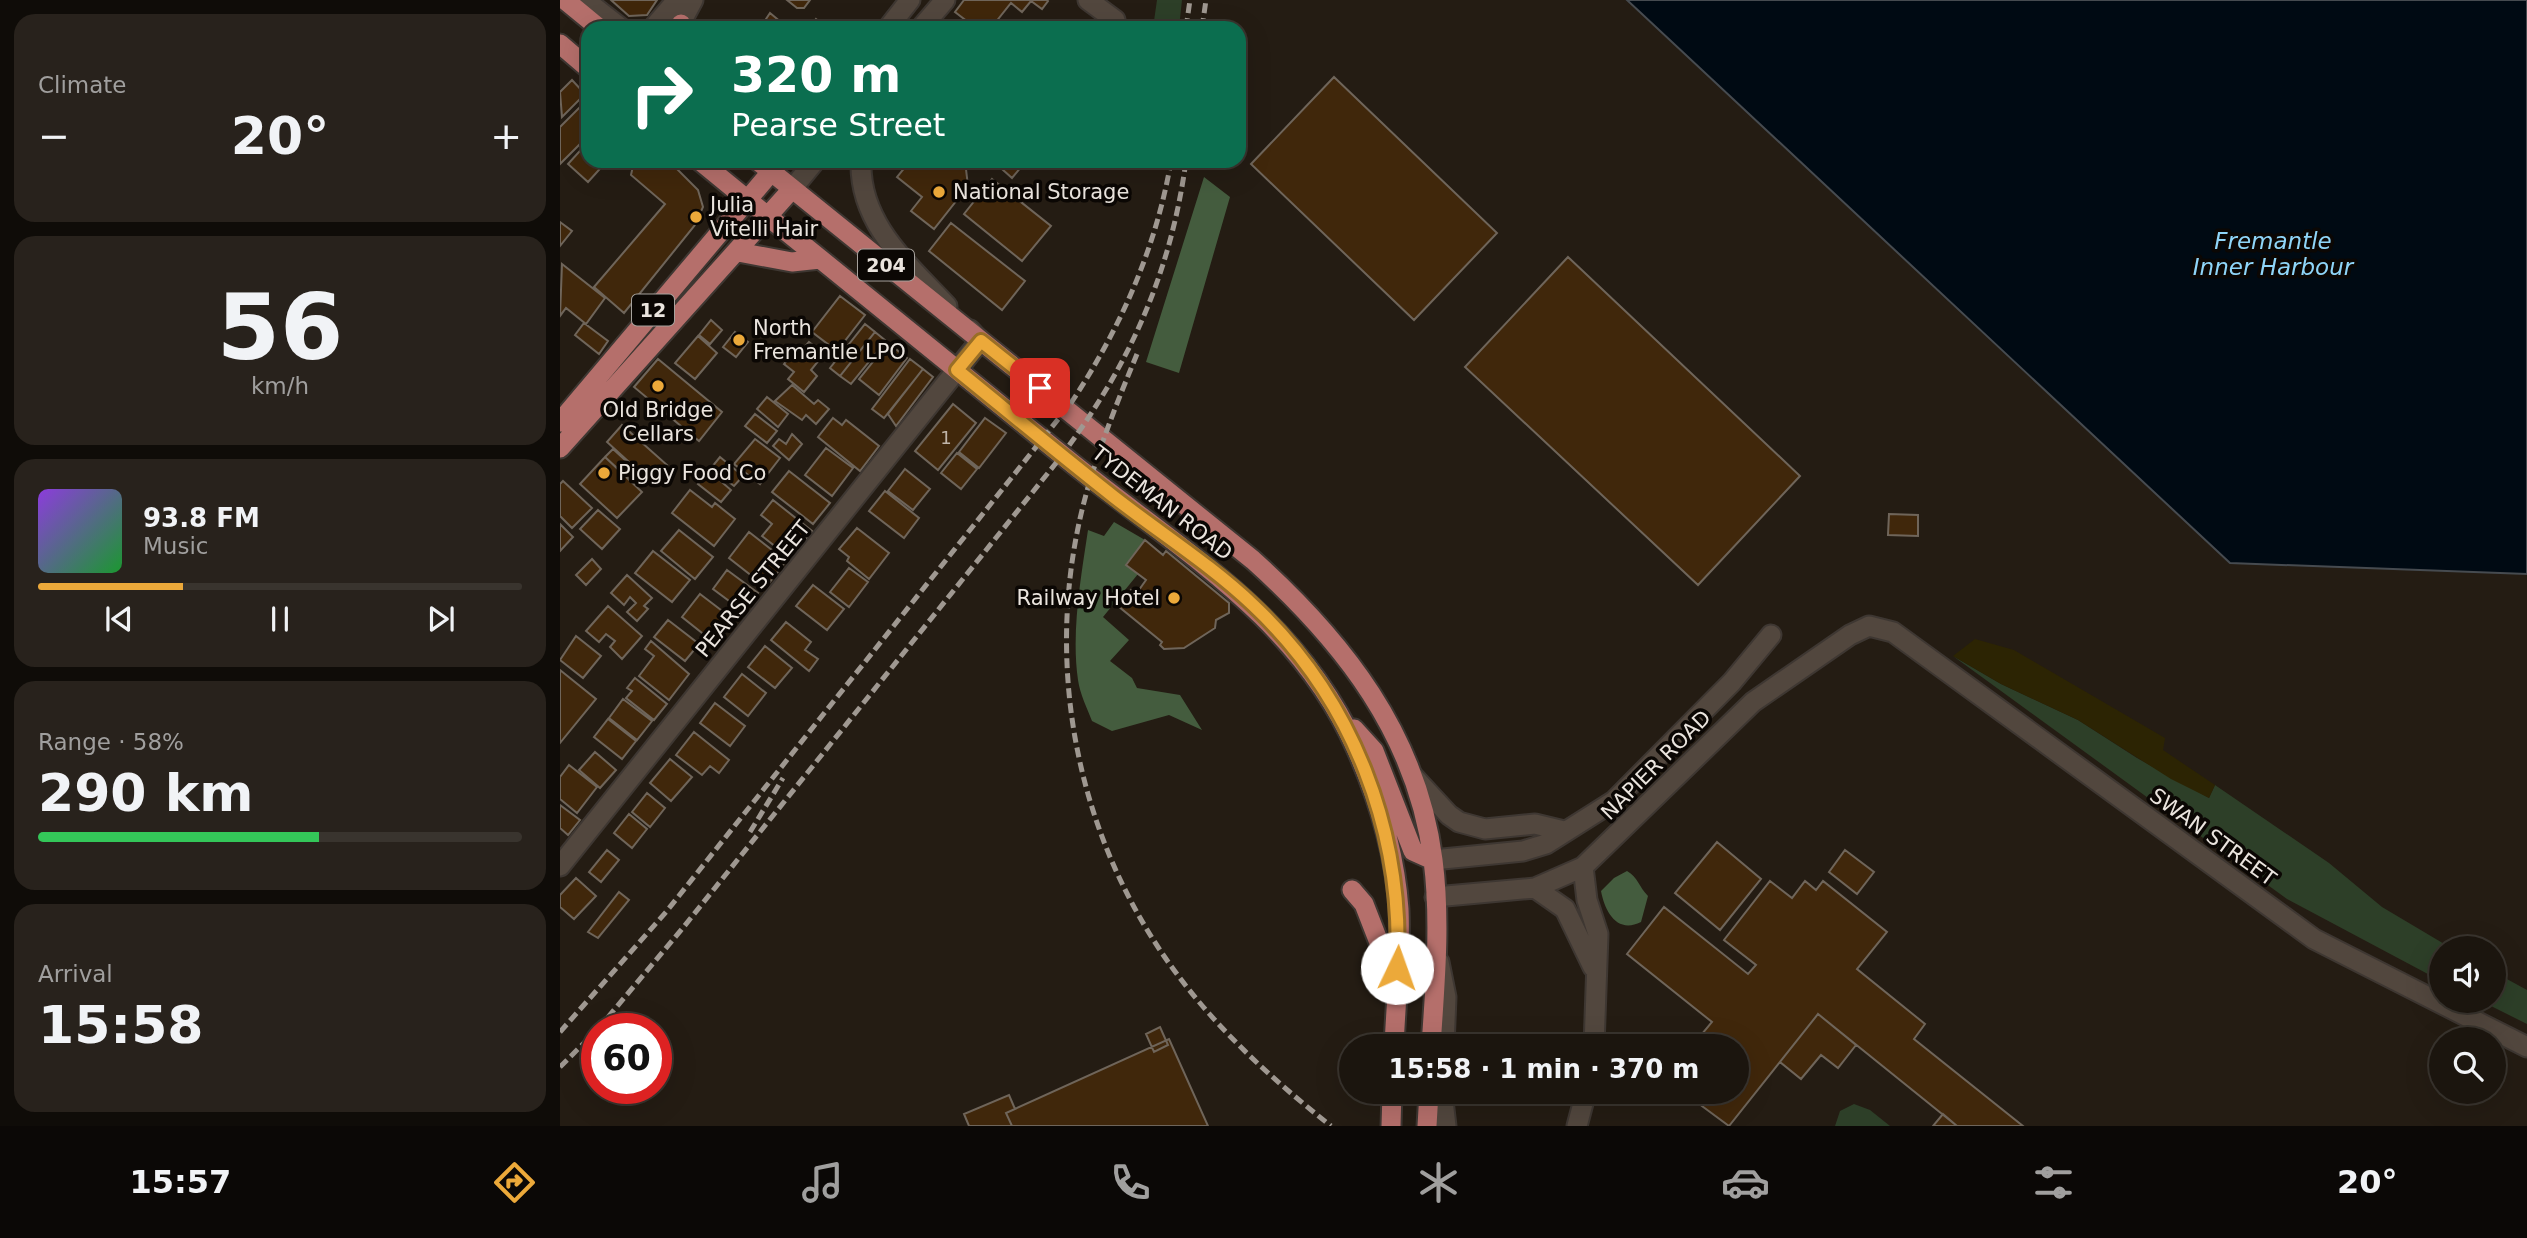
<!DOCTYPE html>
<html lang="en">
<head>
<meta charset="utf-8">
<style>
  body { margin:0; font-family:"DejaVu Sans",sans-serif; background:#28221c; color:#f1f3f6; height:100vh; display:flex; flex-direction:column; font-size:26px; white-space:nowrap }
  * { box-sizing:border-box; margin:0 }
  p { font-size:23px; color:#a09f9e }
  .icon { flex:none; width:38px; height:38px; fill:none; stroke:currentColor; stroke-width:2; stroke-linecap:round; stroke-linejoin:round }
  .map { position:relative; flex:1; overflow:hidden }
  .panel { display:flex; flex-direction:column; gap:14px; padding:14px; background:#0f0c08; width:560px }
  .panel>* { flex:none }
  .guide { position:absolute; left:21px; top:21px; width:665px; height:147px; border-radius:21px; box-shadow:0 7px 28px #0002,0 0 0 2px #39342e; background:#0b6e4f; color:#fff; overflow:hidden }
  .controls { position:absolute; left:1869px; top:936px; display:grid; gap:14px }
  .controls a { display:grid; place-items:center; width:77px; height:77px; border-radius:50%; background:#1b150e; box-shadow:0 7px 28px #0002,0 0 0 2px #39342e; font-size:35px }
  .speed { position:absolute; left:21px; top:1013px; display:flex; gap:14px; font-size:35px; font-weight:700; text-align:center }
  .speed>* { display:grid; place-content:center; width:91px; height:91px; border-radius:50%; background:#1b150e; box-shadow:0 7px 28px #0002,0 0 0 2px #39342e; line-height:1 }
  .speed .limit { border:10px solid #d22; background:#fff; color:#111 }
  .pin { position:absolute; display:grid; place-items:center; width:60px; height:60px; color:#fff; margin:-30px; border-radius:14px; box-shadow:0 4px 10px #0006 }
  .me { position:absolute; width:77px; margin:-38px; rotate:3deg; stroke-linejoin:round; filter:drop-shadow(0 0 5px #0008) }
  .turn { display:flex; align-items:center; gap:24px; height:147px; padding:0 35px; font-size:32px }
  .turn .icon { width:91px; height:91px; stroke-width:2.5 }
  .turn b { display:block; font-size:49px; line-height:60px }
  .big { font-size:52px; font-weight:600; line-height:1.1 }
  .panel .widget { flex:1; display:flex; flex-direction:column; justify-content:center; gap:10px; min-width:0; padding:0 24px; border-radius:21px; background:#28221c }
  .panel .dial { align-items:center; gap:0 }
  .dial b { font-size:91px; line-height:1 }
  .song { display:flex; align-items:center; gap:21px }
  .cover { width:84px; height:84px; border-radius:10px; background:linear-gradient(135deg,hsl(270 70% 55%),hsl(130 70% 35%)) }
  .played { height:7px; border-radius:4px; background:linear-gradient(90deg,#eca93a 30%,#39342e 30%) }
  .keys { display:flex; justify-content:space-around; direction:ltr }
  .heat { display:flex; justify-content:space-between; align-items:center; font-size:38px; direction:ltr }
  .charge { height:10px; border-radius:5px; background:linear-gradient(90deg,#34c759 58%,#39342e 0) }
  .trip { position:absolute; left:779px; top:1034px; width:410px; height:70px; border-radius:35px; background:#1b150e; box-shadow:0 7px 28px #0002,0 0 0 2px #39342e; font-weight:600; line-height:70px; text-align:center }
  .dock { display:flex; height:112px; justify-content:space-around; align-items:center; background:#0b0806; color:#a09f9e }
  .dock .icon { width:49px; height:49px }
  .dock .current { color:#eca93a }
  .dock b { font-size:32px; color:#f1f3f6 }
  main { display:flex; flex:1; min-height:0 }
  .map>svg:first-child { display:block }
</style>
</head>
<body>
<main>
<section class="panel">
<div class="widget"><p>Climate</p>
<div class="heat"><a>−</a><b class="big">20°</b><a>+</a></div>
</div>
<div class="widget dial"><b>56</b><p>km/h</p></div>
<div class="widget">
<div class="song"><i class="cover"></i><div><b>93.8 FM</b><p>Music</p></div></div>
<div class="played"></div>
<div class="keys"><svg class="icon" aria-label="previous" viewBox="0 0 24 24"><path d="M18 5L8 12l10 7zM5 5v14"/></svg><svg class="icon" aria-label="pause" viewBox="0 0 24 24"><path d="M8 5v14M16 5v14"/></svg><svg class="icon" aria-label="next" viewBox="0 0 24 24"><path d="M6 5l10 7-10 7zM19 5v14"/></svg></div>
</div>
<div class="widget"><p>Range · 58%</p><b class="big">290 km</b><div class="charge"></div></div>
<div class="widget"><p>Arrival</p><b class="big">15:58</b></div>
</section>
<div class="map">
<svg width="1967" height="1126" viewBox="0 0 1967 1126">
  <rect width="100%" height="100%" fill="#241c13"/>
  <path fill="#2d3f28" d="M597,0H622L619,28H593Z
    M1393,656L1441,684L1518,720L1577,758L1649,798L1655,785L1769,863L1822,907L1891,948H1881V981L1727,899Z
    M1934,972L1967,990V1024L1921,1001H1934Z
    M1294,1104L1310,1110L1330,1126H1275L1280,1111Z"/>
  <path fill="#445c3e" d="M644,177L670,197L619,373L586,362Z
    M554,522L585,540L566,564L578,574L543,617L569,640L550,661L572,678L577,688L620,695L642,730L609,715L552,731L532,721C527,708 520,694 518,680C511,632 521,577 528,530L544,536Z
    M1067,871C1078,877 1079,887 1088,896L1081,922C1057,934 1045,912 1041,891L1054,878Z"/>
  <path fill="#2c2403" d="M1415,639L1454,650L1605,738L1603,750L1655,785L1649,798L1611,779L1518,720L1441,684L1393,656Z"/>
  <path fill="#000a13" stroke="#464b50" stroke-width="2" d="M1067,0H1967V574L1670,563Z"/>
  <path fill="#40270b" stroke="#6f655a" stroke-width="2" d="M51,0H97L87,15L69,16Z
    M227,0H250L244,8H237Z
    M404,0H487L488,1L482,9L471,1L462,12L451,3L431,28H416L395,12Z
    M210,13L228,28H200Z
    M256,19L268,28H249Z
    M171,21L180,28H165Z
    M774,77L937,233L854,320L691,164Z
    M12,80L25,94L2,117L0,92Z
    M27,100L28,136L0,164V127Z
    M28,142V161H47L28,182L8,164Z
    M68,161H109L138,190L143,207L135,225L64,313L34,287L105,204L71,175L73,166Z
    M350,161H405L408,186L374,229L351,211L362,197L337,177Z
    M433,161H466L452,178Z
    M432,179L491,226L462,261L404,214Z
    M0,222L12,231L0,246Z
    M391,223L465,281L442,310L369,251Z
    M1008,257L1240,476L1138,585L905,367Z
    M2,264L45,298L26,324L6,308L0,316Z
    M280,296L305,315L277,351L252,332Z
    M151,320L162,330L150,344L139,335Z
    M24,323L48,341L39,354L15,335Z
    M305,324L315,332L280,376L270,368Z
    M175,332L188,342L176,357L163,347Z
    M315,332L326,341L291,384L280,376Z
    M138,336L157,353L135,379L115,363Z
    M249,342L264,354L251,370L257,376L244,392L228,379L234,372L224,364L238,347L242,350Z
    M328,343L347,358L319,395L299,379Z
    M98,359L162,412L139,441L74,387Z
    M350,359L363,369L324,418L312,409Z
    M363,369L373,377L336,426L328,414Z
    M232,385L254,404L258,400L269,409L256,424L246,415L242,420L215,401Z
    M207,397L228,414L218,427L197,409Z
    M393,404L416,423L378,470L355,451Z
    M195,414L217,431L207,443L185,426Z
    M273,418L282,425L286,420L319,446L300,471L258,437Z
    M425,418L446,433L419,468L399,452Z
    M62,425L107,465L91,482L47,442Z
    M232,434L242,444L229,460L213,446L219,439L226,444Z
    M195,439L220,458L200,484L174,464Z
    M266,448L293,468L272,496L245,475Z
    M53,449L76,470L69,479L45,457Z
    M397,453L417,469L401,489L381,473Z
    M45,457L82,492L57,518L20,484Z
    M160,457L183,476L174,486L151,468Z
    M345,469L370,489L353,510L328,491Z
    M149,471L171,490L161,502L138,484Z
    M229,471L270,503L253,524L212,492Z
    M3,481L32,508L12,528L0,516V484Z
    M130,490L152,507L155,503L175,519L154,546L112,513Z
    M325,491L359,518L344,538L309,511Z
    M213,500L252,531L230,558L202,536L212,524L201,515Z
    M38,510L60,529L42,549L20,529Z
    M1329,514L1358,515V536L1328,535Z
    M0,524L13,537L0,551Z
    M297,528L329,553L309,579L287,561L289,557L279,549Z
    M119,530L153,557L135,579L101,551Z
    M189,532L226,561L206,587L169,558Z
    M585,540L603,555L606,551L669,603V613L656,620L655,628L624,648L604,649L600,645L602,642L558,606L571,590L576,594L586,580L566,565Z
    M93,551L130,580L112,602L75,573Z
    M32,559L41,569L26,585L16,575Z
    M289,568L308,582L289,607L270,592Z
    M167,570L198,593L184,612L153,589Z
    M67,575L92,598L84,606L88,609L77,621L67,612L76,603L70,597L64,605L51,593Z
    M253,585L284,609L267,630L236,606Z
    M140,594L174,620L156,644L122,617Z
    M48,606L82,636L62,659L50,647L55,641L46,634L39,642L26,631Z
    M108,620L139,644L125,661L94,637Z
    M226,622L251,642L245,650L258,659L249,671L211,640Z
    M16,636L41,656L23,678L0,660Z
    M91,641L129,674L109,700L79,676L94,656L85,649Z
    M205,646L232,668L215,688L188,667Z
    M0,670L36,699L0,743Z
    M182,674L206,693L188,716L164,697Z
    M75,678L107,704L94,720L66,698L72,691L67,688Z
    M63,699L92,721L77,740L49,718Z
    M155,703L185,726L170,746L140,723Z
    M48,719L76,741L62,759L34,737Z
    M134,732L169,760L159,773L150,766L142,775L116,755Z
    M35,752L56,770L40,788L19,770Z
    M110,759L132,777L111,801L90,783Z
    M9,765L37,787L17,813L0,799V777Z
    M87,793L105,808L90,827L72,812Z
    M0,805L20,820L8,835L0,828Z
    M69,814L87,829L72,848L54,833Z
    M1157,842L1201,879L1160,930L1115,893Z
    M47,850L59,860L41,882L29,872Z
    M1285,850L1314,872L1297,894L1269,872Z
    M16,878L36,896L14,919L0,907V895Z
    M1210,881L1232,898L1245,881L1256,890L1263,881L1327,932L1297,969L1365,1024L1354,1039L1463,1126H1397L1258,1014L1169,1126L1123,1092H1176V1046H1132L1152,1022L1067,954L1104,907L1188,974L1196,965L1164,940Z
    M59,892L69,900L38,938L28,932Z
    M1258,1014L1296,1045L1278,1068L1261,1055L1241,1079L1220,1062Z
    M600,1027L608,1045L594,1052L586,1034Z
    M609,1039L648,1126H452L446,1113Z
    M449,1095L455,1109L446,1113L452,1126H409L404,1114Z
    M1383,1114L1397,1126H1373Z"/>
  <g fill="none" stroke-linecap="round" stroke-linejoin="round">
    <defs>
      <path id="minor" d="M25,0L61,28
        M528,0L555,20
        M93,28L117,0
        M118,28L133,0
        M328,28L350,0
        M361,28L385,0
        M301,161C299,224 348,264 387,306
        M211,172L220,161
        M232,189L255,161
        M852,775L889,815L899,822L925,829L975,824L1004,831
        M873,860L963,851L986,844L1054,801L1172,682L1211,635
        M0,866L420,341L410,330
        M1023,867L1027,900L1038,934L1034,1046
        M975,888L1005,909L1033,967
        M875,897L975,888L1023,867L1193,702L1290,635L1309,626L1333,632L1754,939L1967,1047
        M879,962L886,997L884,1046
        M882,1092L886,1126
        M1017,1126L1026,1092"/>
      <path id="primary" d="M5,0L39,28
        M121,24V28
        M0,44L28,68
        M140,161C262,261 385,360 507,459C615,547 737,615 796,748C818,797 835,854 839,909C841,954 836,1001 834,1046
        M198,161L693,560C784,642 857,735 873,860C881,922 875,985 871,1046
        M178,252L232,262L260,259
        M0,422L211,172
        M0,448L232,189
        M794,729L814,751L853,851L873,860
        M792,890L804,904L832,976
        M831,1126L832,1092
        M867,1126L869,1092"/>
    </defs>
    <use href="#minor" stroke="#3e3732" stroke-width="23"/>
    <use href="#primary" stroke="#3e3732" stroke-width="23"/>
    <use href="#minor" stroke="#52473e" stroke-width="19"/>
    <use href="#primary" stroke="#b56f6b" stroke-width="19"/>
    <path stroke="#9f9891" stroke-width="5" stroke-dasharray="10 5" stroke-linecap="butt" d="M626,28L630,0
      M642,28L646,0
      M577,354C556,405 535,457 522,510C485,663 515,826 604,956C649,1022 709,1077 771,1126
      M190,832L223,778
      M38,1029L122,929L496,463C567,370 610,278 626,161
      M0,1032L106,912L511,403C560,329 596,249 611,161
      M0,1067L37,1030"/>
  </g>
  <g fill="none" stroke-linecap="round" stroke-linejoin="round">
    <defs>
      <path id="route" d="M480,388L421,341L397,370C450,413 502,456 554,497C600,533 651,565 693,605C793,699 844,832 837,968"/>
    </defs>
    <use href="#route" stroke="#996e26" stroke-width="18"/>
    <use href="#route" stroke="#eca93a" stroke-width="12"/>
  </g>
  <g fill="#eca93a" stroke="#0b0704" stroke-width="2.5">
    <circle cx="379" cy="192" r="7"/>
    <circle cx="136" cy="217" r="7"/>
    <circle cx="179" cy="340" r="7"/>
    <circle cx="98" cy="386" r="7"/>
    <circle cx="44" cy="473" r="7"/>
    <circle cx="614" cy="598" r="7"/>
  </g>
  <g text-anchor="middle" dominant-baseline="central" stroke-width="7" stroke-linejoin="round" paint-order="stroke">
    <g font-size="18" fill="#c0b5a9">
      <text x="386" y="437">1</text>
    </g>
    <g fill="#0b0704" stroke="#a7a29d" stroke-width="2">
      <rect x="298" y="249.5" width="56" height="31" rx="5"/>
      <rect x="72" y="294.5" width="42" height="31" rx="5"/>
    </g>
    <g font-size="19" font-weight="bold" fill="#eae4de">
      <text x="326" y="265">204</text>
      <text x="93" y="310">12</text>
    </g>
    <g font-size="21" fill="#eae4de" stroke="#0b0704" text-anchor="start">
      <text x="393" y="192">National Storage</text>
      <text x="150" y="205">Julia<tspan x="150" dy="24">Vitelli Hair</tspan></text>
      <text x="193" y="328">North<tspan x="193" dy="24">Fremantle LPO</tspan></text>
      <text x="98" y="410" text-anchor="middle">Old Bridge<tspan x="98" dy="24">Cellars</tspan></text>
      <text x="58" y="473">Piggy Food Co</text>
      <text x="600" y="598" text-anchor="end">Railway Hotel</text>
    </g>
    <g font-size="21" fill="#eae4de" stroke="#0b0704">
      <text transform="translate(602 503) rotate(38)">TYDEMAN ROAD</text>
      <text transform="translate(193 589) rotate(-51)">PEARSE STREET</text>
      <text transform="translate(1096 765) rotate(-45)">NAPIER ROAD</text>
      <text transform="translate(1653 837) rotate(36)">SWAN STREET</text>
    </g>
    <g font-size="23" font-style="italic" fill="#8fd5f8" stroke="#0b0704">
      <text x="1713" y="241">Fremantle<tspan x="1713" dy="26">Inner Harbour</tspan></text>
    </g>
  </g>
</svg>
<div class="controls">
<a><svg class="icon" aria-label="sound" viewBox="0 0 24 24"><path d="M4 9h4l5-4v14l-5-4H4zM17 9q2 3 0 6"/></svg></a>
<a><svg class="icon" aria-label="search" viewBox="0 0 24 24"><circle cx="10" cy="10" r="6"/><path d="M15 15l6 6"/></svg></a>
</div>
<div class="speed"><div class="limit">60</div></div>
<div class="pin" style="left:480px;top:388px;background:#d93025"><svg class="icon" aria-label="arrive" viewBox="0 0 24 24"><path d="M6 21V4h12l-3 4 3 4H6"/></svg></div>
<svg class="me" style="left:837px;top:968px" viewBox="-20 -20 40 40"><circle r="19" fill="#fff"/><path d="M0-13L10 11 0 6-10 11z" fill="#eca93a"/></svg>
<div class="trip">15:58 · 1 min · 370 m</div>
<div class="guide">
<div class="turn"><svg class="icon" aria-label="right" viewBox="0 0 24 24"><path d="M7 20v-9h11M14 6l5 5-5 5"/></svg><div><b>320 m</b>Pearse Street</div></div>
</div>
</div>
</main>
<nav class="dock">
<b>15:57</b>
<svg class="icon current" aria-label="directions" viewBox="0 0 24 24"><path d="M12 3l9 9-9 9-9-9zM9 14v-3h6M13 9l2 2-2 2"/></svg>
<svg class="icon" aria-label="music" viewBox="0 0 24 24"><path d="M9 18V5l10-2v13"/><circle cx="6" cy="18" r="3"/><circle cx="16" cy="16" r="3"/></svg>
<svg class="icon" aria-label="phone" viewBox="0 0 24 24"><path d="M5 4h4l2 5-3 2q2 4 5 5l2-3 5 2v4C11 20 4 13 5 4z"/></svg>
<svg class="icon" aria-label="climate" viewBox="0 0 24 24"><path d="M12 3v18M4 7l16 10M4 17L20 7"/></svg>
<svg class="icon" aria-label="car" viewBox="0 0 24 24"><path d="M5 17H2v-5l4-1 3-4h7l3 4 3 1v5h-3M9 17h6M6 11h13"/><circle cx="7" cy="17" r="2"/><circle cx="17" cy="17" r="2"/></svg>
<svg class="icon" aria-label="filters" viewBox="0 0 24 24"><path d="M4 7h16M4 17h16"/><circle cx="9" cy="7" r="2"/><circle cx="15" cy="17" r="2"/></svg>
<b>20°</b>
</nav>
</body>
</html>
